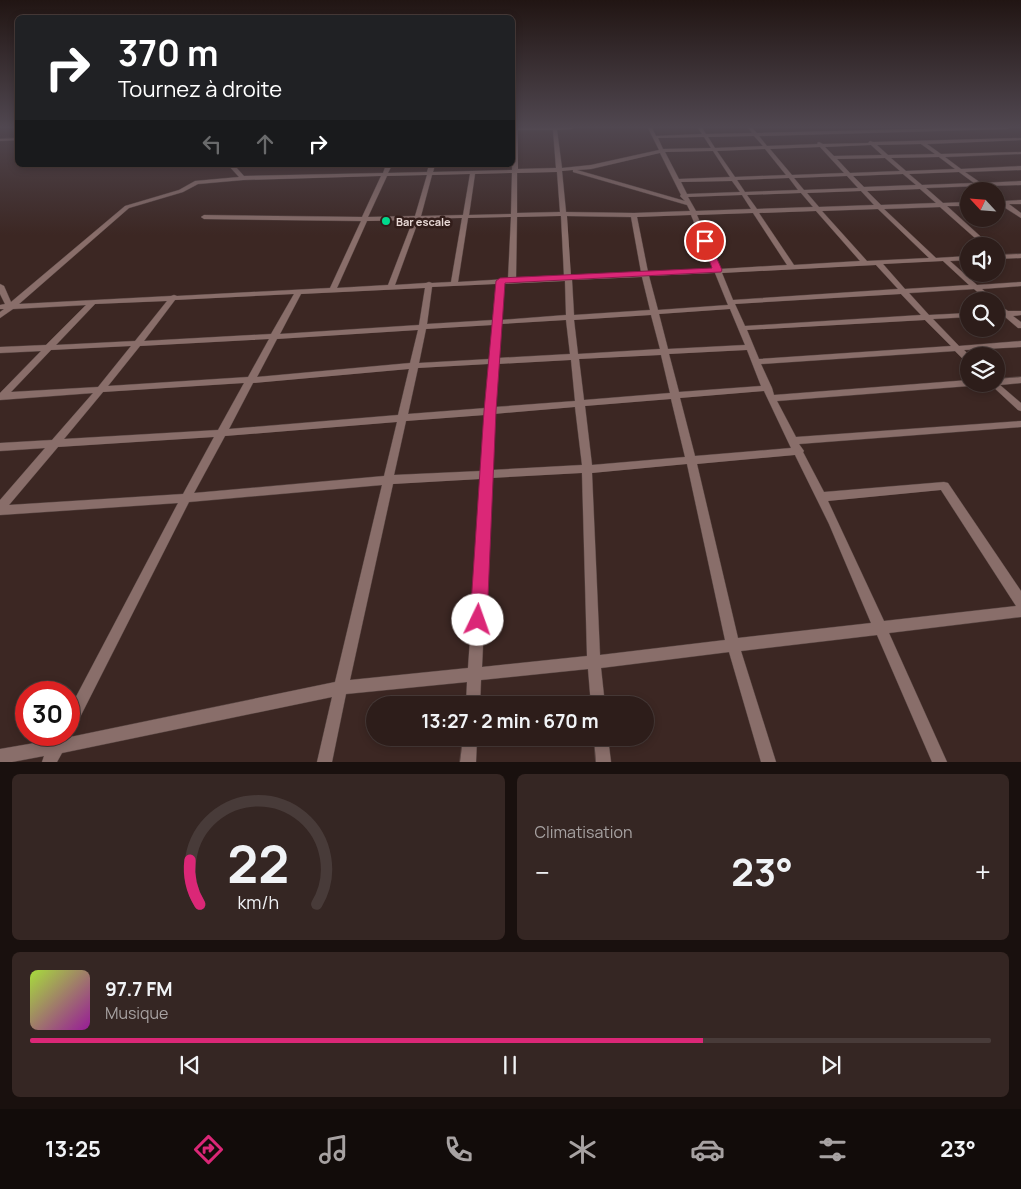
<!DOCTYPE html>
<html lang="fr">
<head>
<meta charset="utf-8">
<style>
  body { margin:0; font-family:Manrope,sans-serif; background:#352623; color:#f1f3f6; height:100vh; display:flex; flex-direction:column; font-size:19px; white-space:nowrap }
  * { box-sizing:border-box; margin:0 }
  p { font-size:16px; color:#a7a2a2 }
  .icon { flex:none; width:28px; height:28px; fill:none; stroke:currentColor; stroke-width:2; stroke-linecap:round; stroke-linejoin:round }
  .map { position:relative; height:762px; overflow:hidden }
  .side { display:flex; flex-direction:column; gap:12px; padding:12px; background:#19100e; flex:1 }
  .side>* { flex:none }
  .top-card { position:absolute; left:15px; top:15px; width:500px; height:152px; border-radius:8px; box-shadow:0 2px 8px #0003,0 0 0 1px #483b39; background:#202124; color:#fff; overflow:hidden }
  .needle { width:32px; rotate:296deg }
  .tools { position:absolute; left:960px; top:182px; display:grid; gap:10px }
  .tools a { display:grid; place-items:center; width:45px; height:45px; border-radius:50%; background:#2d1d1a; box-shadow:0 2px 8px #0003,0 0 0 1px #483b39; font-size:25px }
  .speed { position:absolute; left:15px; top:681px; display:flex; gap:10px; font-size:25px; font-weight:700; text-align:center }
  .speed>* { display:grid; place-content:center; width:65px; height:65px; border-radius:50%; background:#2d1d1a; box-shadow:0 2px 8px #0003,0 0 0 1px #483b39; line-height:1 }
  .speed .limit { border:8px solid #d22; background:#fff; color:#111 }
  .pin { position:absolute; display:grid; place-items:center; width:42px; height:42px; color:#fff; margin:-21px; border:2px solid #fff; border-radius:50%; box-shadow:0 1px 5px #0007 }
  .me { position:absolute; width:55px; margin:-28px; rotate:3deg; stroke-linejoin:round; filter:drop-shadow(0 0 4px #0008) }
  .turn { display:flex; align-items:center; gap:18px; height:105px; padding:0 20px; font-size:22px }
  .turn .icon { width:65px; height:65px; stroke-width:2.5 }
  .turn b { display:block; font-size:35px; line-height:42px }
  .lanes { display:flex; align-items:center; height:48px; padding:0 20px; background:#0003; justify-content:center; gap:25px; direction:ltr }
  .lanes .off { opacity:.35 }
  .big { font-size:38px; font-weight:700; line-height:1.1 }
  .side .tile { flex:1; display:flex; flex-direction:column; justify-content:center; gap:8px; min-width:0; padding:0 18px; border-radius:8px; background:#352623 }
  .side .dial { align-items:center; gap:0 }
  .dial svg { height:130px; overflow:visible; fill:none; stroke:#483b39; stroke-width:7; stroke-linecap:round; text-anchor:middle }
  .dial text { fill:#f1f3f6; stroke:none }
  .song { display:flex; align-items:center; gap:15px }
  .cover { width:60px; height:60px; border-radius:8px; background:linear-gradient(135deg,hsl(80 70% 55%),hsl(300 70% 35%)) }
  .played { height:5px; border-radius:2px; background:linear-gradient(90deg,#db2777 70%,#483b39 70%) }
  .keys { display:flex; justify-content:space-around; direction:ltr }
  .heat { display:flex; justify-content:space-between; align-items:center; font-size:28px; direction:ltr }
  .side .tiles { flex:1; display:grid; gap:12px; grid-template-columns:1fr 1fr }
  .tile:last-child { grid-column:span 2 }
  .trip { position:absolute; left:366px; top:696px; width:288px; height:50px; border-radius:25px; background:#2d1d1a; box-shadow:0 2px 8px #0003,0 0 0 1px #483b39; font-weight:700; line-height:50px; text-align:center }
  .tabs { display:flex; height:80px; justify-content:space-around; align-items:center; background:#120c0a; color:#a7a2a2 }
  .tabs .icon { width:35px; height:35px }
  .tabs .selected { color:#db2777 }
  .tabs b { font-size:22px; color:#f1f3f6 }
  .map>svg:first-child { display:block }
</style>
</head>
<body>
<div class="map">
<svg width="1021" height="762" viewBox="0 0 1021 762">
  <rect width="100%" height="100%" fill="#3c2723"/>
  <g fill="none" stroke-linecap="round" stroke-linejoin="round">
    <defs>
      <path id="minor" d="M512,128H573L571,129L557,130L562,168L591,165L659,150L648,128H652L656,136L702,134L698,128H702L706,134L752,133L748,128H752L757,133L956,128H1009L1007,129L759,136L767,146L818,144L817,143L819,142L823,144L868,143L870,141L873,142L1021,138V140L927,144L941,154L1021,152V154L945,157L961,169L1021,166V170L965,172L981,183L1021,181V185L985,186L991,191H985L978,186L926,188L943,203L969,202V206H947L991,246H984L940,207L884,209L936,258L969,256V260L950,261L977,285L1021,282V286L982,289L996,301H988L974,289L909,293L929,315L969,313V317L933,319L959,346L1021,341V347L964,350L970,356H969V363L966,362L955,351L761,364L772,388L774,395L969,380V384H973L969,386L777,401L796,437L1021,421V427L799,444L804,451L803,452L824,492L944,482L948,483L1021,591V617L889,633L947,762H932L877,635L741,651L776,762H761L729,652L601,668L605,705H591L588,669L481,680L480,705H466L467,682L346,694L332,762H317L332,697L62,753L57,762H42L44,756L12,762H0V749L52,740L55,735H69V731L70,737L335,682L382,485L189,502L74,729L69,731V710L178,503L0,515V500L45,448L0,451V443L52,440L93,393L0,400V393L41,351L0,353V347L46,345L86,305L13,309L0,318V312L4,309H0V305L5,304L0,294V284L4,286L11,302L125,206L179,190L195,181L239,177L228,165H234L244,176L383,173L386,165H392L388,173L427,172L429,165H435L433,172L512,170L514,130ZM518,130H553L556,168L518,169ZM754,136L763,146L715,148L708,137ZM704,137L711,148L663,149L658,138ZM921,144L935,154L888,155L877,145ZM871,145L882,155L834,156L825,147ZM820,147L844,173L792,175L770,149ZM765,149L786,175L735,177L717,151ZM713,151L730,177L679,179L665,152ZM660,153L681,195L680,196L685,201L577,170L591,169ZM939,157L955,169L906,171L891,158ZM885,158L900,171L850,173L837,159ZM573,170V172L687,205L690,211L634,213L566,212L562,171ZM557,172L560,212L517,213V173ZM959,172L974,183L922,185L909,174ZM512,173L511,214L469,215L475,174ZM470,174L463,215L421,216L432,175ZM903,174L916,185L864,187L853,176ZM427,175L415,216L368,217L387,176ZM381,176L362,217L204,215L201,217L204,219L361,221L330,288L177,296L174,295L171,296L19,304L129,208L183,192L198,184L243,180ZM847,176L858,188L804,190L794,178ZM789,178L798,190L745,192L737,180ZM732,181L740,192L687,194L681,182ZM920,189L936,203L881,205L867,191ZM861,191L874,205L819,207L807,193ZM801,193L813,207L757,209L747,195ZM742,195L751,209L696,211L688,197ZM877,209H878L929,258L867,261L822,211ZM816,211L860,261L794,265L759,213ZM753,213L787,265L720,269L697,215ZM691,215L713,269L648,272L637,217ZM561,216L564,276L516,279L517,217ZM567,216L631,217L641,272L571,276ZM511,217L508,279L458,282L468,218ZM462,218L451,282L432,283L429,282L426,283L395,285L419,219ZM413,220L388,285L337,288L367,221ZM943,261L969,285L905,289L883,264ZM876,265L898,289L733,300L722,273ZM715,273L728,305L658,310L649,276ZM642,277L650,310L574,315L572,280ZM565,281L566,315L501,320L503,284ZM496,284L493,320L427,324L432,287ZM425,288L419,325L280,334L301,294ZM294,294L271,334L144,341L175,300ZM901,294L921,315L745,326L735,304ZM167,301L135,341L56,345L95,304ZM730,309L745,345L668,349L659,314ZM651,315L660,349L578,354L574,320ZM566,320L570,354L498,358L501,324ZM925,320L951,346L759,359L747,330ZM493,325L490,359L419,363L426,329ZM418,330L410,363L257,377L277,339ZM269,339L248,377L108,386L140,346ZM131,346L98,387L11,392L51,350ZM747,350L761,386L679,392L669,354ZM661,355L670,393L584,400L579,359ZM571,360L575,401L495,407L498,364ZM489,364L486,408L408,414L418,368ZM409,369L398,415L229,429L253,383ZM244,383L218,430L64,439L103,392ZM764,391L791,448L695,456L680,398ZM671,399L685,457L592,465L585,406ZM575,407L582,465L492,470L494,414ZM485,415L481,471L394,475L406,421ZM397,422L384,476L194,493L225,436ZM214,437L183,494L9,505L58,447ZM795,455L829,524L871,623L738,638L697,464ZM687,464L725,640L600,655L592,473ZM582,473L587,656L482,667L491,478ZM481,479L468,668L350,680L393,484ZM941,490L1016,606L884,621L828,501Z
        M18,138V140L0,141V139Z
        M996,196L1004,201L1021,200V204H1009L1021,213V218L999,204L996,201Z
        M1021,254V258L996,259V255Z
        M996,303L1008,311H1021V315L1013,316L1021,322V328H1018L1004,316H996V312H999L996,309Z
        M1021,377V383L1000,385L1021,403V411L1018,410L990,384H996V379Z
        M463,738H477L476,762H460Z
        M594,738H608L611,762H596Z"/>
    </defs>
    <use href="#minor" stroke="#564441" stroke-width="1"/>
    <use href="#minor" fill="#896e6a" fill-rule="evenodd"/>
  </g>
  <linearGradient id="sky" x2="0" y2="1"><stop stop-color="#211513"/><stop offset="0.54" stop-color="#504750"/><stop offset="1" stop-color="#504750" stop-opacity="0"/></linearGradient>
  <rect width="1021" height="235" fill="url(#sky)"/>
  <path fill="#db2777" stroke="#8e194d" d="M702,239L709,241L722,270L721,272L505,283L496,411L487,620L484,626L478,628L473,626L470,620L484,411L496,281L500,278L712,268Z"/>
  <circle fill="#00d98c" stroke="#321d1a" stroke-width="2" cx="386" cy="221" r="5"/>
  <g text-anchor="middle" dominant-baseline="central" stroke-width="5" stroke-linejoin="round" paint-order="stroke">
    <g font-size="11" font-weight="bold" fill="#e8d9d6" stroke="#321d1a" text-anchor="start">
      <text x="396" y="221">Bar escale</text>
    </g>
  </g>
</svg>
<div class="tools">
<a><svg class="needle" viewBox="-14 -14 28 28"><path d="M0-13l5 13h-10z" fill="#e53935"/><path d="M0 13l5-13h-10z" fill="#a7a2a2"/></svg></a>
<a><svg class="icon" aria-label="sound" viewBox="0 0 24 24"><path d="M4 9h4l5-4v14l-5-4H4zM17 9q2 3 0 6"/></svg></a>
<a><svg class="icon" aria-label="search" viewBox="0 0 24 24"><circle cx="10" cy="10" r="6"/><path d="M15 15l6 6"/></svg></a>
<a><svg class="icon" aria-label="layers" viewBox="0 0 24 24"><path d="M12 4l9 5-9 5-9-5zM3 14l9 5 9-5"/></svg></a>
</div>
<div class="speed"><div class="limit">30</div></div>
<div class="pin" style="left:705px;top:241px;background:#d93025"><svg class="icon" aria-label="arrive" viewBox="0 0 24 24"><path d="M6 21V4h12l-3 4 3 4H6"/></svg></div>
<svg class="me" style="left:478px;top:620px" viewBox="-20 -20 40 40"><circle r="19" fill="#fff"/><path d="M0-13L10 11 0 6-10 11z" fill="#db2777"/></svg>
<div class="trip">13:27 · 2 min · 670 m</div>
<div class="top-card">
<div class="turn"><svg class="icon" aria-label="right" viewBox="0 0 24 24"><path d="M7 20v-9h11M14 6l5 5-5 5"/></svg><div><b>370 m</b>Tournez à droite</div></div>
<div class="lanes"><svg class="icon off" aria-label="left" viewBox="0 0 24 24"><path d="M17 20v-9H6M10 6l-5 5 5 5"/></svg><svg class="icon off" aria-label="ahead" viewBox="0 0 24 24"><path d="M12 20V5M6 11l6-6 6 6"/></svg><svg class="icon" aria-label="right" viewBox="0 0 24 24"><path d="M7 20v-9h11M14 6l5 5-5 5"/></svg></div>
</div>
</div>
<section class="side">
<div class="tiles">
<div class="tile dial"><svg viewBox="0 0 100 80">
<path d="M14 69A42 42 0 1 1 86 69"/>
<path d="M14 69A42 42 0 0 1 8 42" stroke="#db2777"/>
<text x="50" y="56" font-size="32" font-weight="700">22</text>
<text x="50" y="72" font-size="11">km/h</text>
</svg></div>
<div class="tile"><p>Climatisation</p>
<div class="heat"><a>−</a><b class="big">23°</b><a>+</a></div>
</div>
<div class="tile">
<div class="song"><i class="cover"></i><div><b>97.7 FM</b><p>Musique</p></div></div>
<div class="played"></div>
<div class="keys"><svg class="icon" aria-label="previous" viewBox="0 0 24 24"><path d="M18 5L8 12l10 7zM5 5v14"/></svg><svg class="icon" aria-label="pause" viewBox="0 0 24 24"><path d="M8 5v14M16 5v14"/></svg><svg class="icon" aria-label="next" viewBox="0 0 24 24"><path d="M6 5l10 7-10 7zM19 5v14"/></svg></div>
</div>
</div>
</section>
<nav class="tabs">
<b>13:25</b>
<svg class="icon selected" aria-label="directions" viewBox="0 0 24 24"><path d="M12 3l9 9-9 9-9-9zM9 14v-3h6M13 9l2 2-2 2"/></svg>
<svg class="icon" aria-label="music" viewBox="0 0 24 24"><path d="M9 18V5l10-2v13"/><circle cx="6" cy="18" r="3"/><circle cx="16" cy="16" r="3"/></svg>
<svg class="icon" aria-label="phone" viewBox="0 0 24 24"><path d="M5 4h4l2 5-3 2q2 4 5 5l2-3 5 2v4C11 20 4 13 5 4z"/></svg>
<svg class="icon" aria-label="climate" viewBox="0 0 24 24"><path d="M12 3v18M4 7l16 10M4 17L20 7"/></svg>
<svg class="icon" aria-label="car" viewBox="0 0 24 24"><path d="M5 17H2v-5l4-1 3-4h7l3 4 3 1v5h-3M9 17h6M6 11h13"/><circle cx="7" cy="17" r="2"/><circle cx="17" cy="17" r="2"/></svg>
<svg class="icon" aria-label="filters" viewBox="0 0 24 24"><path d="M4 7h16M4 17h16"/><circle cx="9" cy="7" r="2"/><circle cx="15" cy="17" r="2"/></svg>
<b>23°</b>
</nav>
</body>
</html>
